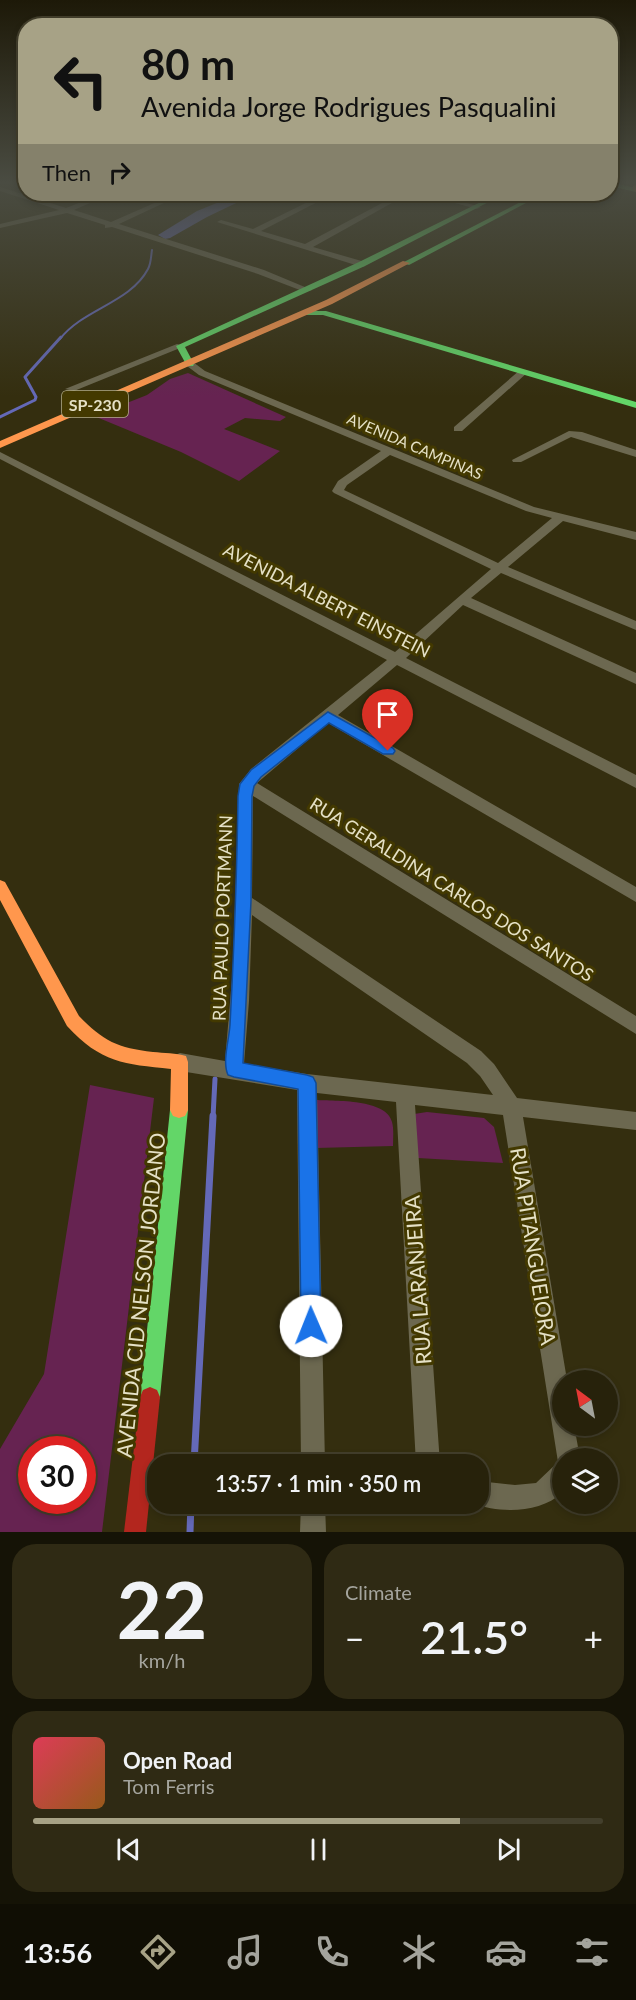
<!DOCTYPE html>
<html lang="en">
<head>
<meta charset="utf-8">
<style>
  body { margin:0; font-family:Lato,sans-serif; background:#2f2a14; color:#f1f3f6; height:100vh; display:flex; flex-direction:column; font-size:22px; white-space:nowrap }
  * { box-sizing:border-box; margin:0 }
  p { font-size:20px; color:#a4a49d }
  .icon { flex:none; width:33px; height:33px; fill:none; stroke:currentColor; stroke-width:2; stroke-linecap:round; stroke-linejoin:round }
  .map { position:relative; height:1532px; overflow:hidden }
  .panel { display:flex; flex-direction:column; gap:12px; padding:12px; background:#151306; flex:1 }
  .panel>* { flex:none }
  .hud { position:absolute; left:18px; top:18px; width:600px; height:183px; border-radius:24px; box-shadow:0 3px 9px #0003,0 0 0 2px #433f2c; background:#a7a286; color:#111; overflow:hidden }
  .needle { width:39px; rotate:328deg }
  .tools { position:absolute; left:552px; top:1370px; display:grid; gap:12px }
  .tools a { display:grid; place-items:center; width:66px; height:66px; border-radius:50%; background:#27220b; box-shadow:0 3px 9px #0003,0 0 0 2px #433f2c; font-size:30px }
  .speed { position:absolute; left:18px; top:1436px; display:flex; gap:12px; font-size:30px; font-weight:700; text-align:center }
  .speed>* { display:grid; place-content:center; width:78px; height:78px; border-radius:50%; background:#27220b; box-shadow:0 3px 9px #0003,0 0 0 2px #433f2c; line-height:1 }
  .speed .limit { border:9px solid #d22; background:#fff; color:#111 }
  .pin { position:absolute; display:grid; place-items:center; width:51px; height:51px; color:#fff; margin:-62px -26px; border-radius:50% 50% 50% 0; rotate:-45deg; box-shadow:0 0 6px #0007 }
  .pin .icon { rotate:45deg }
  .me { position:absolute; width:66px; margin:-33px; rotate:359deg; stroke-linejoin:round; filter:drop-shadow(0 0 4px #0008) }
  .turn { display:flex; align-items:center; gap:21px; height:126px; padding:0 24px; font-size:27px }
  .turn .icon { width:78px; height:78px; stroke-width:2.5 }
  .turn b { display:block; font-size:42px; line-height:51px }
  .then { display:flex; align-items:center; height:57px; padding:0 24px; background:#0003; gap:12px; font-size:22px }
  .big { font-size:45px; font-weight:600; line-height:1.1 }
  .panel .card { flex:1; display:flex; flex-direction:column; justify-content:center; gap:9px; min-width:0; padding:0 21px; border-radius:24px; background:#2f2a14 }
  .panel .dial { align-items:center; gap:0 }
  .dial b { font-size:78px; line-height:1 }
  .song { display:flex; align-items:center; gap:18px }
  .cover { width:72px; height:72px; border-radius:9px; background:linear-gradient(135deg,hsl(350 70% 55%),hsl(30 70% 35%)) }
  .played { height:6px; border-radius:3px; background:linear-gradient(90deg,#a7a286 75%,#433f2c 75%) }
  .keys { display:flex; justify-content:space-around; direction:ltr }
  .heat { display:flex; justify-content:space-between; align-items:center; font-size:33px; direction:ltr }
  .panel .tiles { flex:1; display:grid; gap:12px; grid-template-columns:1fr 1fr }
  .card:last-child { grid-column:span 2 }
  .trip { position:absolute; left:147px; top:1454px; width:342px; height:60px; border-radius:24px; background:#27220b; box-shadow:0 3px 9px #0003,0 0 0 2px #433f2c; font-weight:600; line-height:60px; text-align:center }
  .menu { display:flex; height:96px; justify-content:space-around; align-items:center; background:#100e04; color:#a4a49d }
  .menu .icon { width:42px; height:42px }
  .menu .selected { color:#a7a286 }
  .menu b { font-size:27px; color:#f1f3f6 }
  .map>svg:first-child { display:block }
</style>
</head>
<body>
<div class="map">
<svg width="636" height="1532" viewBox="0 0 636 1532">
  <rect width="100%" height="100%" fill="#342e0f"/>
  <path fill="#662351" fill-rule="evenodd" d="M188,373L286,417L280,421L245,418L224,429L280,451L239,481L181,452L94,416L147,395L170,379Z
    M90,1085L154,1098L102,1532H0V1449L44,1374ZM32,1449H82V1500H32Z
    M316,1100C335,1101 387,1099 392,1122C394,1129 393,1138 393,1146L316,1148Z
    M427,1112L484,1118L494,1127L503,1163L418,1158L414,1114Z"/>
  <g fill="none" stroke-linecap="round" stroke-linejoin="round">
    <path stroke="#6469b8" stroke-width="2" d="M60,339C83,309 130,303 148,269C151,264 151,256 152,250"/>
    <path stroke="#6469b8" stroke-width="3" d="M0,417L35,400L36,397L25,377L61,337"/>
    <path stroke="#6469b8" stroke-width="5" d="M213,1117L215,1079"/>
    <path stroke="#6469b8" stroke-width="7" d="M194,1464L213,1116
      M190,1532L191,1503"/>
    <path fill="#6469b8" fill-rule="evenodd" d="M239,194H255L207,217L170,238L165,239L158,235L197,211Z"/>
    <path fill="#6c6850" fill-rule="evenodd" d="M0,187L66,208L102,194H110L74,210L111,222L175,194H183L119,224L264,270L312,290L305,292L258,274L112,227L105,228V225L67,213L0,228V224L59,210L0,191Z
      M324,194H333L261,231L305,244L399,194H408L313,247L365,262V266L362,267L217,222L221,220L253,229Z
      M422,194H433L481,207L477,209Z
      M177,344L185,346L74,391L65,389Z
      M187,362H193L205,371L534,507L636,532V540L563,521L508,567L636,621V630L501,573L471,598L636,673V684L463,605L406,658L636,775V788L397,665L338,715L636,887V902L328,723L257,783L636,1016V1034L253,796L252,898L481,1051L494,1064L517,1098L636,1112V1130L523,1117L567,1380H562V1425H574L580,1458H562V1493C540,1513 500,1514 473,1503H478V1481L515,1485L536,1483L558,1462L503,1115L415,1105L440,1464H416L396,1102L317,1093L325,1464H301L297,1090L180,1071L173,1068L171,1062L173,1056L180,1053L225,1061L233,967L239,784L251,769L387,660L0,459V452L395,652L491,569L334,493L332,491L338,481L381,451L199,375L187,366ZM390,455L526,511L552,518L498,563L344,490L347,485ZM252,915L467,1063L480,1076L493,1095L307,1074L244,1064L249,1001Z
      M520,370L528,372L462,431H454V427Z
      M569,431L582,432L636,450V457L571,437L521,462H513L512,460Z
      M301,1503H325L326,1532H300Z"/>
    <path fill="#63d668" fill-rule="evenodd" d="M610,182L636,188V192L610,186Z
      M497,194H504L365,266L185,347L194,364L193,366H187L176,346L359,262Z
      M536,194H543L409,265L402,263Z
      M302,311H326L636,402V408L323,315H302Z
      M179,1102L185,1104L188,1110L160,1397L157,1404L150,1407L143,1404L140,1397L170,1110L173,1104Z"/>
    <path fill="#ff974d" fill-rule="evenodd" d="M636,184V192L633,190V186Z
      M403,261L410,263L332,304L0,448V441L326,300Z
      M0,880L5,882L79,1016C103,1041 118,1048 153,1052C164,1053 176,1053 186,1056L188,1062V1110L185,1116L179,1118L173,1116L170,1110L171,1069C124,1064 101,1063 67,1026L0,900Z"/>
    <path fill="#b3261e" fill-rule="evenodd" d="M150,1387L157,1390L160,1397L146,1532H124L140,1397L143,1390Z"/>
  </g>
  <linearGradient id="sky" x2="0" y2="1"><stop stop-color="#1d1908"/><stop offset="0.46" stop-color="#4a4c42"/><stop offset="1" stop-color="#4a4c42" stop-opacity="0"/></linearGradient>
  <rect width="636" height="397" fill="url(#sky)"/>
  <path fill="#1a73e8" stroke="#114b97" stroke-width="1.5" d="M328,712L393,748L395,751L393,754H383L329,723L261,777L254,786L252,796L251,901L243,1063L307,1075L313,1077L316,1083L321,1326L318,1333L311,1336L304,1333L301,1326L298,1089L234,1077L228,1075C222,1062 229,1040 230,1025C234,949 237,872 238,796L240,784L251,770Z"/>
  <g text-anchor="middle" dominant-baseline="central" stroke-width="6" stroke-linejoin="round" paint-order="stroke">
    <g font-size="15" fill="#e5e1c6" stroke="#433900">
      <text transform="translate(415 446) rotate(23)">AVENIDA CAMPINAS</text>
    </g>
    <rect fill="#433900" stroke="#b4af8b" stroke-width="1.5" x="62" y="391" width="66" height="26" rx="4.5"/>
    <g font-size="16" font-weight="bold" fill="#e5e1c6">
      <text x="95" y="404">SP-230</text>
    </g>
    <g font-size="18" fill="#e5e1c6" stroke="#433900">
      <text transform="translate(327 600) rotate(27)">AVENIDA ALBERT EINSTEIN</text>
      <text transform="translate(452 889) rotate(32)">RUA GERALDINA CARLOS DOS SANTOS</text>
      <text transform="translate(222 918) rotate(-88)">RUA PAULO PORTMANN</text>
    </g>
    <g font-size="21" fill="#e5e1c6" stroke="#433900">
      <text transform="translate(534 1246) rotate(81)">RUA PITANGUEIORA</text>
      <text transform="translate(417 1280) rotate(-94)">RUA LARANJEIRA</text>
      <text transform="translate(140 1295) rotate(-84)">AVENIDA CID NELSON JORDANO</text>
    </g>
  </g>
</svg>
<div class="tools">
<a><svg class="needle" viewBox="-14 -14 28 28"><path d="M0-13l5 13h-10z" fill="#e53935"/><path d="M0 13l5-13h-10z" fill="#a4a49d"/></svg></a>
<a><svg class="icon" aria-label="layers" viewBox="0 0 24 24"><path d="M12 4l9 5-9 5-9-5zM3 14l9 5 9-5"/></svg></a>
</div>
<div class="speed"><div class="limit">30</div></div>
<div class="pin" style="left:388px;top:751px;background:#d93025"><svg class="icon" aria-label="arrive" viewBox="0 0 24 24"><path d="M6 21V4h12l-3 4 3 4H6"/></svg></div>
<svg class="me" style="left:311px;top:1326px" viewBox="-20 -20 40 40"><circle r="19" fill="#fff"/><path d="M0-13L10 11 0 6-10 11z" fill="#1a73e8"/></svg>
<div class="trip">13:57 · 1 min · 350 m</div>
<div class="hud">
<div class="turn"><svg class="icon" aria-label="left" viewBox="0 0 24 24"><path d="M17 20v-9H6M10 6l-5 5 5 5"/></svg><div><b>80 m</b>Avenida Jorge Rodrigues Pasqualini</div></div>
<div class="then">Then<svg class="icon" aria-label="right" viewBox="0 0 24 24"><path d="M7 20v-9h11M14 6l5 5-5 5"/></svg></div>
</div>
</div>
<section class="panel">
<div class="tiles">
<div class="card dial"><b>22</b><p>km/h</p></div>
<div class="card"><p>Climate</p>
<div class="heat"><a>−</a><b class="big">21.5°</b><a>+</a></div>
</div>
<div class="card">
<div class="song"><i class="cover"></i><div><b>Open Road</b><p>Tom Ferris</p></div></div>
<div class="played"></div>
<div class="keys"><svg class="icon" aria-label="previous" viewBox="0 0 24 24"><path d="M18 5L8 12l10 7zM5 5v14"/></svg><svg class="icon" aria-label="pause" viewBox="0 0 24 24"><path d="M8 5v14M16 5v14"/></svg><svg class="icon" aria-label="next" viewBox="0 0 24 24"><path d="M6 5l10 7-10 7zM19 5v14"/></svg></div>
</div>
</div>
</section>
<nav class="menu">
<b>13:56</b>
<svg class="icon selected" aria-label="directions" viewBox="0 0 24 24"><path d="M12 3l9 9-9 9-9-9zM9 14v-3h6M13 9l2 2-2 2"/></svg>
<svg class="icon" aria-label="music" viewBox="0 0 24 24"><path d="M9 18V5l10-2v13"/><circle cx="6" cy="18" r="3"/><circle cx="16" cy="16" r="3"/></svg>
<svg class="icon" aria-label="phone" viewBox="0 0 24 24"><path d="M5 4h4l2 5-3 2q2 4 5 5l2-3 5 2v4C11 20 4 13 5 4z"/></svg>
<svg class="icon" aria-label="climate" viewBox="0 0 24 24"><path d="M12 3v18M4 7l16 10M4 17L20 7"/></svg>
<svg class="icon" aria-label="car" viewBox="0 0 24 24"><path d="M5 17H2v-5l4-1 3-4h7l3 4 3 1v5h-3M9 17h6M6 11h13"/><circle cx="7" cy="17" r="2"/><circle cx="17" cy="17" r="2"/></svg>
<svg class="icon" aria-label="filters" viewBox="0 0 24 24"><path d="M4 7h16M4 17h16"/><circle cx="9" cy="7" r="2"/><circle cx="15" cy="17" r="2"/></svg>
</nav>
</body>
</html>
